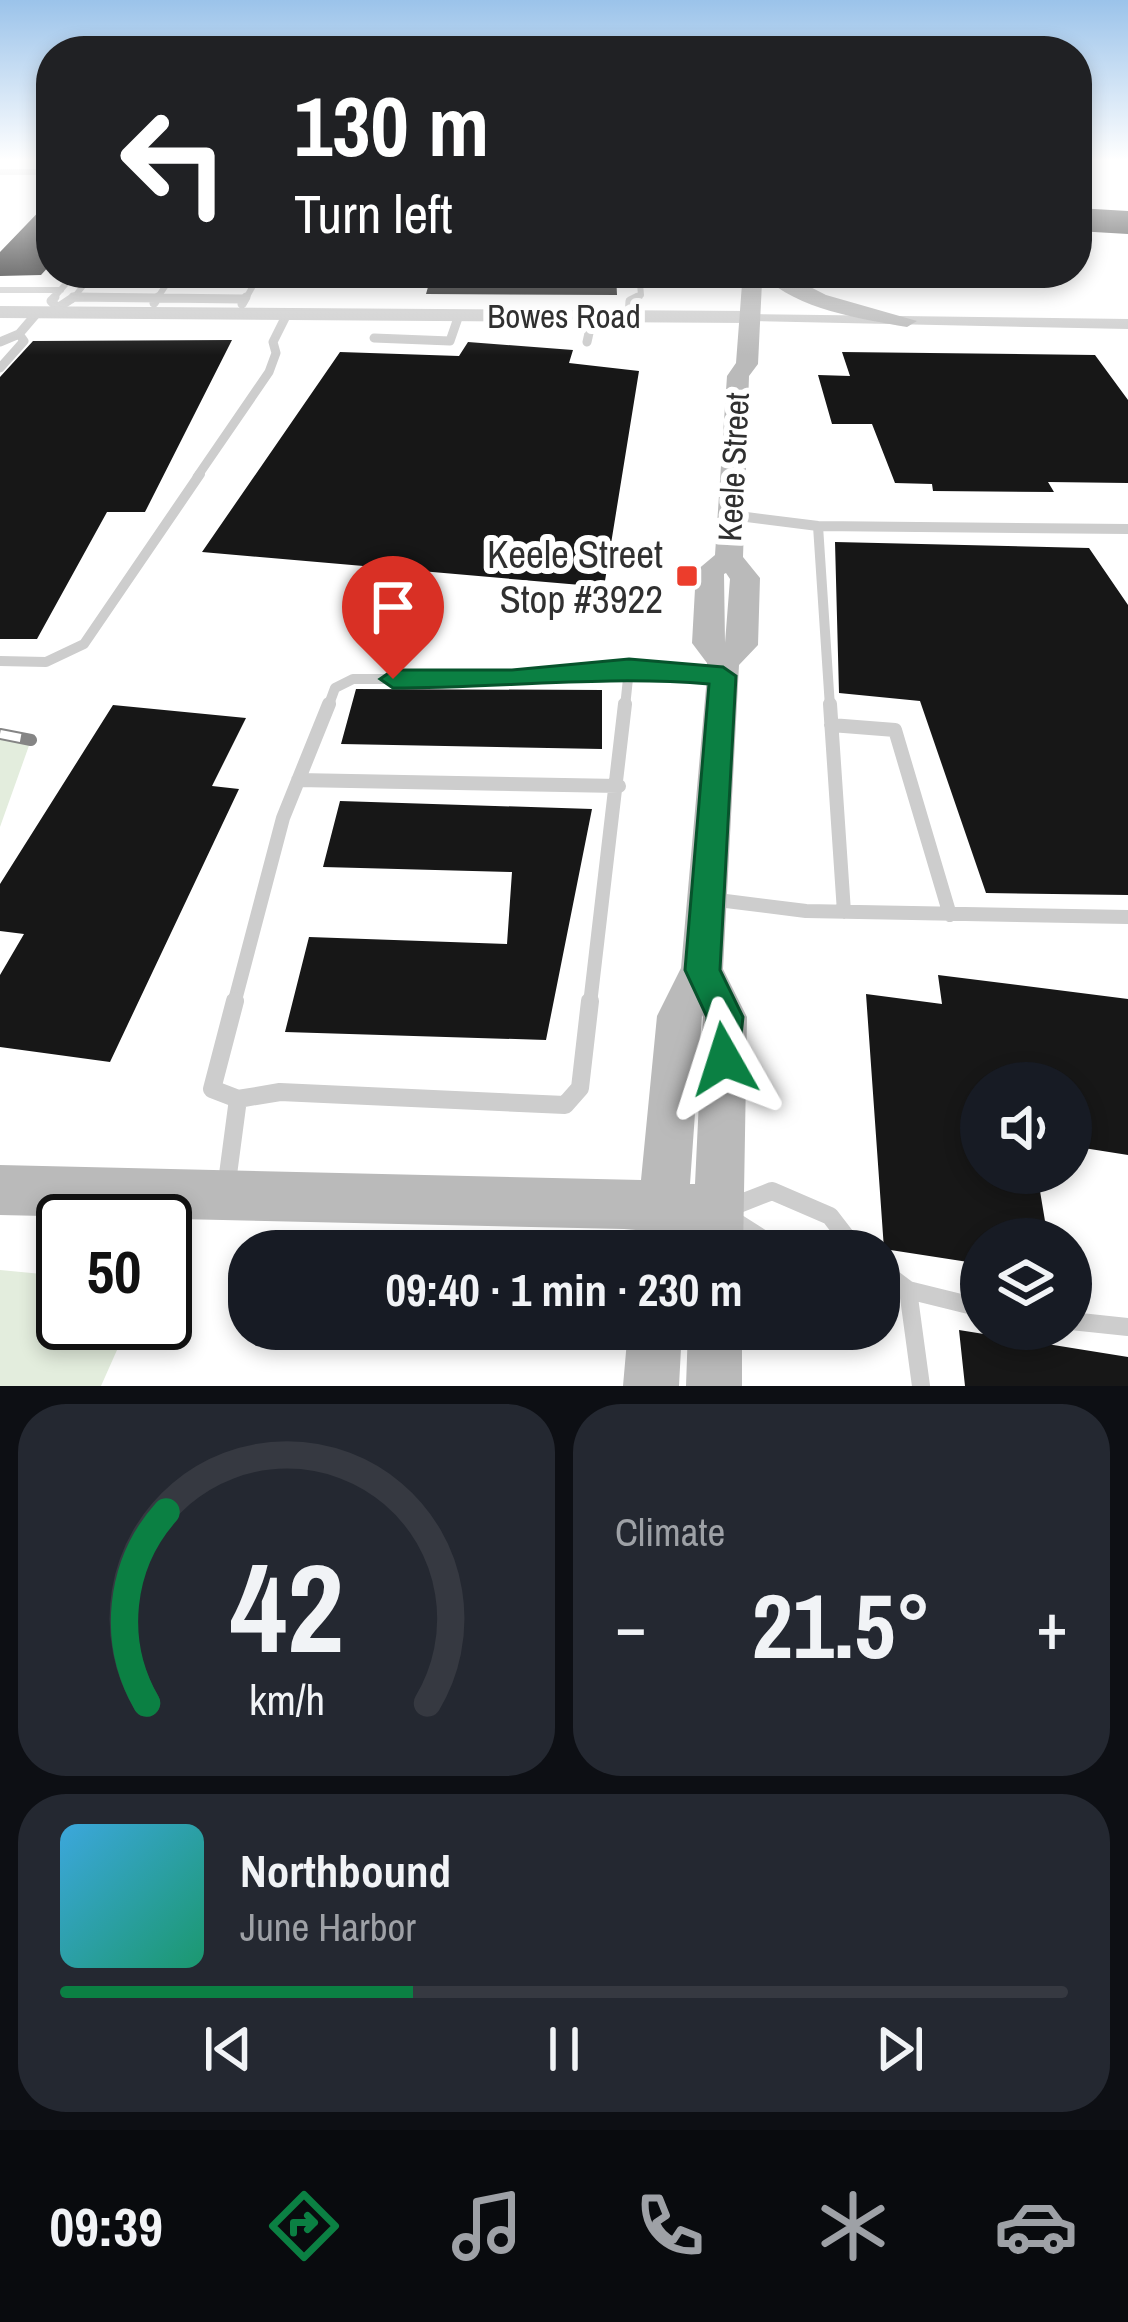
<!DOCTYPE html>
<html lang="en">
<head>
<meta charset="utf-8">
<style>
  body { margin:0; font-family:"Archivo Narrow",sans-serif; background:#242831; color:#f1f3f6; height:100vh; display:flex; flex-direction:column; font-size:45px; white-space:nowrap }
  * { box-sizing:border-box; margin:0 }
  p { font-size:39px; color:#9ea1a6 }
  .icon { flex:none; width:66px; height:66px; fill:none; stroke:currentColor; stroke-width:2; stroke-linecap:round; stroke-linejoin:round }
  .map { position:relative; height:1386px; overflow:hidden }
  .panel { display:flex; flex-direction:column; gap:18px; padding:18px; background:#0d0f14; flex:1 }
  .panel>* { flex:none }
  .banner { position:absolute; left:36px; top:36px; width:1056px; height:252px; border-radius:48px; box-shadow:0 6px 18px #0003; background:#202124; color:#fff; overflow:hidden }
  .tools { position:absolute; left:960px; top:1062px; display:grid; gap:24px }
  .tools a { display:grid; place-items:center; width:132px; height:132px; border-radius:50%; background:#171b24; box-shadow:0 6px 18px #0003; font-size:60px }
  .speed { position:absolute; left:36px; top:1194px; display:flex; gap:24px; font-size:60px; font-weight:700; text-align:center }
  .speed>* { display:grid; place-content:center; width:156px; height:156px; border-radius:50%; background:#171b24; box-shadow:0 6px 18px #0003; line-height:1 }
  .speed .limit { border:6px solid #111; border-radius:18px; background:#fff; color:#111 }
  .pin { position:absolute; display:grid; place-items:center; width:102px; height:102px; color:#fff; margin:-123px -51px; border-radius:50% 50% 50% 0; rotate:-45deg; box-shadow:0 0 12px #0007 }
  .pin .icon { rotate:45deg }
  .me { position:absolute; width:132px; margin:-66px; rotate:354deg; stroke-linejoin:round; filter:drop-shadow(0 0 9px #0008) }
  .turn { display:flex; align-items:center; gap:42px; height:252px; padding:0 60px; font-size:54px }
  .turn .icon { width:156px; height:156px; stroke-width:2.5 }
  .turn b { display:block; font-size:84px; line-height:102px }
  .big { font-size:90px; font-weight:700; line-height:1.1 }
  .panel .widget { flex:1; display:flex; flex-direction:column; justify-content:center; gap:18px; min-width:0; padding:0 42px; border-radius:48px; background:#242831 }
  .panel .dial { align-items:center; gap:0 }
  .dial svg { height:312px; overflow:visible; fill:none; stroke:#363941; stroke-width:7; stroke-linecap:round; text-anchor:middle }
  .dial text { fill:#f1f3f6; stroke:none }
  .song { display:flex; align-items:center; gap:36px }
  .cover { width:144px; height:144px; border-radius:18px; background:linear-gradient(135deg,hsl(200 70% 55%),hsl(160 70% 35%)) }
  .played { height:12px; border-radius:6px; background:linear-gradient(90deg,#0b8043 35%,#363941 35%) }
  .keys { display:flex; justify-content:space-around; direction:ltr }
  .heat { display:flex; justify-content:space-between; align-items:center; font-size:66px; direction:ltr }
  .panel .tiles { flex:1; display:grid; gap:18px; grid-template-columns:1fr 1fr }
  .widget:last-child { grid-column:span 2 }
  .trip { position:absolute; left:228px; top:1230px; width:672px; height:120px; border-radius:48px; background:#171b24; box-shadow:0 6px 18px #0003; font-weight:700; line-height:120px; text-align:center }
  .dock { display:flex; height:192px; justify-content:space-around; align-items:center; background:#090b0e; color:#9ea1a6 }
  .dock .icon { width:84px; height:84px }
  .dock .on { color:#0b8043 }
  .dock b { font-size:54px; color:#f1f3f6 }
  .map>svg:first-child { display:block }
</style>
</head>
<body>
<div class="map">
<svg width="1128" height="1386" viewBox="0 0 1128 1386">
  <rect width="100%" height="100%" fill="#fff"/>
  <path fill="#e3eddd" d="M0,734L31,740L0,827Z
    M0,1270L63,1276V1323H129L101,1386H0Z"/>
  <path fill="#171717" d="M51,199V264L41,275L0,276V252Z
    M1077,208L1128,211V234L1077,231Z
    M432,273H616L617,295L426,294Z
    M232,340L145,512H107L37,639H0V377L33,341Z
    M468,342L573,350L569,363L639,371L604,587L202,552L340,352L459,356Z
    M842,352L1095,355L1128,400V483L1048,482L1054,492L933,491L932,484L895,483L872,424H832L818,375L850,376Z
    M835,542L1089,548L1128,605V895L986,893L920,701L839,693Z
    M356,689L602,690V749L341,744Z
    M113,705L246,718L212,786L239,789L110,1062L0,1047V975L24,934L0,931V884Z
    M340,801L592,809L546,1040L285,1032L309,937L507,944L512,872L323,867Z
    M938,975L1128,999V1155L1071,1146V1083H981V1173H1037L1048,1239H981V1264L884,1249L866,994L942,1004Z
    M959,1330L1128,1357V1386H965Z"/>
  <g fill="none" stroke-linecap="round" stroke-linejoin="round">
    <path stroke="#cdcdcd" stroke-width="6" d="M0,172H51
      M0,290H61
      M73,297L244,299
      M52,300L75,273
      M72,300L93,273
      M156,300L174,273
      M245,300L260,273
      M633,300L641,295L639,273"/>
    <path stroke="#cdcdcd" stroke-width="9" d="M55,297L51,301L57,307
      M73,297L244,299
      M154,303L158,297
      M242,304L246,297
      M50,313L74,297
      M629,316L630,301L638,297
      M374,338L450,341L459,315
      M0,342L19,334
      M587,342L593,315
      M0,368L24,341L19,334L37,313
      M197,477L269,372L276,353L273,342L286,316"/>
    <path stroke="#cdcdcd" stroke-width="10" d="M731,515L818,526L1128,529
      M818,526L830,707
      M0,661L46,662L84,644L200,474
      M328,707L335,688L353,679H512L629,669
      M625,707L629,669L723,676"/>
    <path stroke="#cdcdcd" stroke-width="14" d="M830,704L844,912
      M831,725L895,730L950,915
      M298,780L619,786
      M710,899L806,911L1128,917
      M234,1004L283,818L329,704
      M590,1004L625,704"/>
    <path stroke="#cdcdcd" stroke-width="18" d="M235,1001L212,1089L238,1099
      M227,1182L238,1099L280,1092L565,1105L580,1088L590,1001
      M731,1207L772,1191L830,1216L857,1251
      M730,1218L769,1243L797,1251
      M879,1268L908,1290L981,1308
      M908,1290L921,1386
      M1071,1321L1128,1327"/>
    <path fill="#cdcdcd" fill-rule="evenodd" d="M744,314L1128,319V329L749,321L744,320Z"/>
    <path fill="#cdcdcd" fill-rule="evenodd" d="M0,306L749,311L758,317L749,323L0,318Z"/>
    <path fill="#bababa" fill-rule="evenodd" d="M751,273L762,282L758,364L749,376L743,557L760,578L758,645L739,665L723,969L747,1017L743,1251H691L692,1234H687L686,1251H634L636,1230L624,1229L0,1215V1165L641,1180L657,1016L681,968L707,676V663L692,643L696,571L715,555L727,376L736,363L742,284L730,274ZM726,573L730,579L725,643L724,574ZM702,1015L703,1017L695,1184H690Z
      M760,273H783L826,295L917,321L907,327C858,318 797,310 760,273Z
      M628,1329H682L679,1386H623Z
      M688,1329H742V1386H686Z"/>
    <defs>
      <path id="rail" d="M0,734L31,740"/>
    </defs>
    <use href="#rail" stroke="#858585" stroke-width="12"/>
    <use href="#rail" stroke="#fff" stroke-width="8" stroke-dasharray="21" stroke-linecap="butt"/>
  </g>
  <linearGradient id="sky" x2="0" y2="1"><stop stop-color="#9bc3ea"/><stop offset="0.45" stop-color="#fff"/><stop offset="1" stop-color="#fff" stop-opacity="0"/></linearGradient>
  <rect width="1128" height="355" fill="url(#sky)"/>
  <path fill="#0b8043" stroke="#07532c" stroke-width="3" d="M629,659L723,667L736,676L720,970L743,1017L737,1072L724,1077L710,1072L705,1059L707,1017L685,970L709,684C604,675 499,688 393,688L380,679L393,670H512Z"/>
  <rect fill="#ec3d2c" stroke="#fff" stroke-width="4.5" x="675" y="564" width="24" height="24" rx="6"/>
  <g text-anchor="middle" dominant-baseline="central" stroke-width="12" stroke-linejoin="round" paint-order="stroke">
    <g font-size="33" fill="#303030" stroke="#fff">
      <text x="564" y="316">Bowes Road</text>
      <text transform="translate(733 467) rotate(-87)">Keele Street</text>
    </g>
    <g font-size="39" fill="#303030" stroke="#fff" text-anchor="end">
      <text x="663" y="554">Keele Street<tspan x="663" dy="45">Stop #3922</tspan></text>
    </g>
  </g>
</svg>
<div class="tools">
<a><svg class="icon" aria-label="sound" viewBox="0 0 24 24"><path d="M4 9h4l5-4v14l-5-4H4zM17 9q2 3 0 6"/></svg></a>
<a><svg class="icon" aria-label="layers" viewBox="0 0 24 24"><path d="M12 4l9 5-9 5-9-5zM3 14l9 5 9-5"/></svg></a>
</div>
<div class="speed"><div class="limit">50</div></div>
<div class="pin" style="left:393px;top:679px;background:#d93025"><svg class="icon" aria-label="arrive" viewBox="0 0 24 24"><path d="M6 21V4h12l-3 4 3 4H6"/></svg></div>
<svg class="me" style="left:724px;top:1059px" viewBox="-20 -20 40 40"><path d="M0-17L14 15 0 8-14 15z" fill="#0b8043" stroke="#fff" stroke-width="4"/></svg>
<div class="trip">09:40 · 1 min · 230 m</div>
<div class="banner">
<div class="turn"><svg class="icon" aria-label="left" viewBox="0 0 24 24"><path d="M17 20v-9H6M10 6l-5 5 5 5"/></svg><div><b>130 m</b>Turn left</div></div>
</div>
</div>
<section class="panel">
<div class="tiles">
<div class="widget dial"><svg viewBox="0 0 100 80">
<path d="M14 69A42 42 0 1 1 86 69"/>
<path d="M14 69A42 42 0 0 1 19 20" stroke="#0b8043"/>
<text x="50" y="56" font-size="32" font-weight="700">42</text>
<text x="50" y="72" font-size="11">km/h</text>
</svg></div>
<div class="widget"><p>Climate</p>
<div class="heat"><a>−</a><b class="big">21.5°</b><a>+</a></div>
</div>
<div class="widget">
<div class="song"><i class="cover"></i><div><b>Northbound</b><p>June Harbor</p></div></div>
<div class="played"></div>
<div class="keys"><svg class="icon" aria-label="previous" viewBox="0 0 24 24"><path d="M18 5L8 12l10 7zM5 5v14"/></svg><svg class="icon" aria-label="pause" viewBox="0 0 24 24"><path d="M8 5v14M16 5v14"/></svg><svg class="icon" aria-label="next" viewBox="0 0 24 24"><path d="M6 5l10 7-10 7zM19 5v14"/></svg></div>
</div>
</div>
</section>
<nav class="dock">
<b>09:39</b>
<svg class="icon on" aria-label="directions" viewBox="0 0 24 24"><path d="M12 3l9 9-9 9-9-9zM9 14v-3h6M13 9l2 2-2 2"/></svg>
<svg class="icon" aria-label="music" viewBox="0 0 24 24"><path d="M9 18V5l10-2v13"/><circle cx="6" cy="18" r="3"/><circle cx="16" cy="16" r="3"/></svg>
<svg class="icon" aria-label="phone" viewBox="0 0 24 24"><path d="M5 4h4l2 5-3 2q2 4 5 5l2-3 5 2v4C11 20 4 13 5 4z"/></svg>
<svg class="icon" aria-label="climate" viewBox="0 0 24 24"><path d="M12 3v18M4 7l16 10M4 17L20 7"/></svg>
<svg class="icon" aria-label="car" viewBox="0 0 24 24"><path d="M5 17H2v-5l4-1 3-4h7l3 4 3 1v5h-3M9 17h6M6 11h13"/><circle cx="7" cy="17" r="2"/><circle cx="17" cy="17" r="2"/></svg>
</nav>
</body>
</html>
